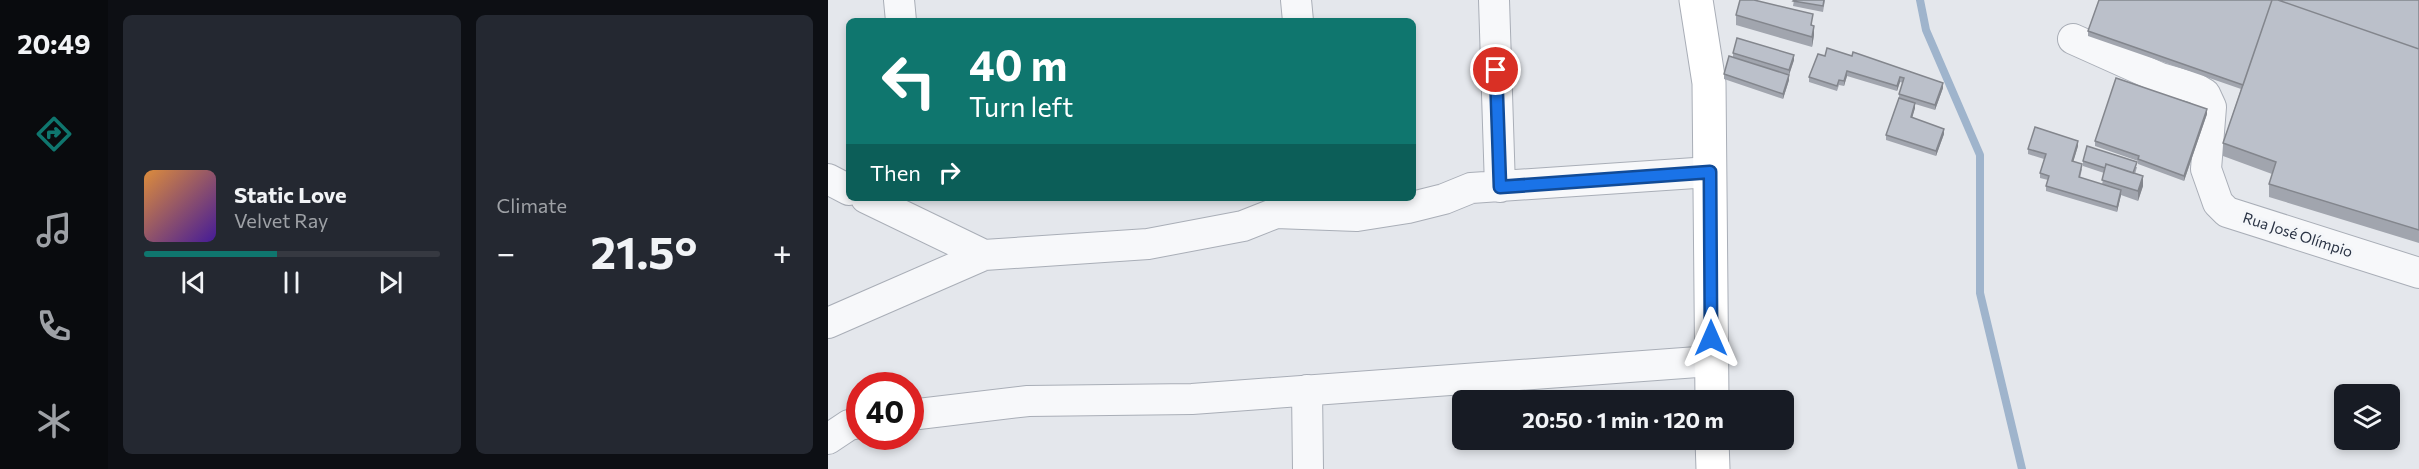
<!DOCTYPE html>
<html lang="en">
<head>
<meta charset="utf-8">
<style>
  body { margin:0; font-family:Commissioner,sans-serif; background:#242831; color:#f1f3f6; height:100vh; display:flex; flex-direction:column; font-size:22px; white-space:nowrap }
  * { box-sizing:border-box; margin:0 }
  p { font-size:20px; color:#9ea1a6 }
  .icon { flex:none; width:33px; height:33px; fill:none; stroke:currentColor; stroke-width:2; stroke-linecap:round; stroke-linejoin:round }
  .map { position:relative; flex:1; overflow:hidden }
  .drawer { display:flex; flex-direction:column; gap:15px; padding:15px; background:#0d0f14; width:720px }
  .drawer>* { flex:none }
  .guide { position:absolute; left:18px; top:18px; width:570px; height:183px; border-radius:9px; box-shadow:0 3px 9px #0003; background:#0f766e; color:#fff; overflow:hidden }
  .controls { position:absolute; left:1506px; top:384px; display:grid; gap:12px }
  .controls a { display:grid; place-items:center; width:66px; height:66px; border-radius:9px; background:#171b24; box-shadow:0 3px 9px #0003; font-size:30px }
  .speed { position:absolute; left:18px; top:372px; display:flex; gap:12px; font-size:30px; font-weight:700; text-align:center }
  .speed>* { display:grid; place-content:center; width:78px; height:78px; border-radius:50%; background:#171b24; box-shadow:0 3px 9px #0003; line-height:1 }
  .speed .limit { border:9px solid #d22; background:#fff; color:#111 }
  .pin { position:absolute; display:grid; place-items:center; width:51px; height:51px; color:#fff; margin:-26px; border:3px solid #fff; border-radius:50%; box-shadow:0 2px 6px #0007 }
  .me { position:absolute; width:66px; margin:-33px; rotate:0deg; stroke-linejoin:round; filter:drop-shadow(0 0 4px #0008) }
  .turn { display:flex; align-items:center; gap:21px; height:126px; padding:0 24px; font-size:27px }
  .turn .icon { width:78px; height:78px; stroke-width:2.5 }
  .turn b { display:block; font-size:42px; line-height:51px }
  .then { display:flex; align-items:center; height:57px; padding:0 24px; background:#0003; gap:12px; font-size:22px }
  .big { font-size:45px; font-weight:700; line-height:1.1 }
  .drawer .widget { flex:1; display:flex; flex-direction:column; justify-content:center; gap:9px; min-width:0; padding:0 21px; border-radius:9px; background:#242831 }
  .song { display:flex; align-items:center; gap:18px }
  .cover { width:72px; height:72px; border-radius:9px; background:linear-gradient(135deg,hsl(30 70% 55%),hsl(260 70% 35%)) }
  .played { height:6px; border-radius:3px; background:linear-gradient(90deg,#0f766e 45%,#363941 45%) }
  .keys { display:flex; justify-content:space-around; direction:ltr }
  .heat { display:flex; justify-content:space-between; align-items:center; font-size:33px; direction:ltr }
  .drawer .tiles { flex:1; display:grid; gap:15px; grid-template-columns:repeat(2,1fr) }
  .trip { position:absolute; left:624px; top:390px; width:342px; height:60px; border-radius:9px; background:#171b24; box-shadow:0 3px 9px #0003; font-weight:700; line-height:60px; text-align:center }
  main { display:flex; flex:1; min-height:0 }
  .tabs { display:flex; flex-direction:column; width:108px; justify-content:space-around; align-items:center; background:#090b0e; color:#9ea1a6 }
  .tabs .icon { width:42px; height:42px }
  .tabs .current { color:#0f766e }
  .tabs b { font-size:27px; color:#f1f3f6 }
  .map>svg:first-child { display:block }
</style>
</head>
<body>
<main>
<nav class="tabs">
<b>20:49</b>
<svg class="icon current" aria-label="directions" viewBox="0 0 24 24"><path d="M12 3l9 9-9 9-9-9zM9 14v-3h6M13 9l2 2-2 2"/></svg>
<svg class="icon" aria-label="music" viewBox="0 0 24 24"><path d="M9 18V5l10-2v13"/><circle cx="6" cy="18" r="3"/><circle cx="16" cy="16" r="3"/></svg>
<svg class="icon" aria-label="phone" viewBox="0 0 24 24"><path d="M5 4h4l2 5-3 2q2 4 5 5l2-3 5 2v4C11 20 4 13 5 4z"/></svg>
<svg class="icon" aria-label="climate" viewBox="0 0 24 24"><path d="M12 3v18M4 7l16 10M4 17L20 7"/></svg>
</nav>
<section class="drawer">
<div class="tiles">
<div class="widget">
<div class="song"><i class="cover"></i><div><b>Static Love</b><p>Velvet Ray</p></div></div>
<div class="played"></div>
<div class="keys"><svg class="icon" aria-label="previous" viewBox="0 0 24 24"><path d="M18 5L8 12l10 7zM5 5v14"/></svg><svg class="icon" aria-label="pause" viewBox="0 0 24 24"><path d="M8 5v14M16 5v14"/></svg><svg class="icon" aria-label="next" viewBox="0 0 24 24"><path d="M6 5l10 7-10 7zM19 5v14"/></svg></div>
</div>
<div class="widget"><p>Climate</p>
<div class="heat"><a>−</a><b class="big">21.5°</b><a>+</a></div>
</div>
</div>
</section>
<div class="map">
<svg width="1591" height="469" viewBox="0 0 1591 469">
  <rect width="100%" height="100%" fill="#e4e7ec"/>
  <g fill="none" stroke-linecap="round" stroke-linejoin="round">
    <path stroke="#9fb4cc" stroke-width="8" d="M1092,0L1098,30L1152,155V293L1194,469"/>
    <defs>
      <path id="street" d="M71,0L73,21
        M468,0L470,21
        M666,0L672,187
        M1245,39L1332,78L1367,88L1377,94L1383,107L1378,169L1390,203L1399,212L1591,273
        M0,179L21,190
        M38,198L156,255
        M0,323L156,255L320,244L415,226L448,213L529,216L580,208L616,199L643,188L882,172
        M479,390L480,469
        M82,415L200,401L364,399L883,361
        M0,439L21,425L32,423"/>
      <path id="secondary" d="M868,0L881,83L884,400
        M884,440L885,469"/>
    </defs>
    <use href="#street" stroke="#a9aeb7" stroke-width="32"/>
    <use href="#secondary" stroke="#a9aeb7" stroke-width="35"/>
    <use href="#street" stroke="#f7f8fa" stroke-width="30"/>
    <use href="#secondary" stroke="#fff" stroke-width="33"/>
  </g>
  <path fill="#a1a5ae" d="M966,0H997L995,12L965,6Z
    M1591,0V243L1441,197V184L1444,174L1395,156V143L1413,89L1260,36V31Z
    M908,15L986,35L984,47L908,25Z
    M905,53L966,60L961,75L954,73L961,80L955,99L896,79V74L905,57Z
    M990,54L1115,88L1107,110L1087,104V108L1084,117L1116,134L1108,156L1058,140V135L1071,98V94L1075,83L1072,82L1069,91L1019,76L1016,86L1011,85L1009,91L981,82V77Z
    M1379,114L1356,181L1310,164V161L1267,146V141Z
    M1250,146L1245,162L1254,169L1252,178L1274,185L1276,173L1255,166V161L1309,167L1307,174L1315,186L1310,201L1293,195L1289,212L1218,191V186L1220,180L1212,178V173L1216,159L1200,154V149Z"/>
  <path fill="#83868d" d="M986,26V35L984,47V37Z
    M966,55V60L961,75V70Z
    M1019,71V76L1016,86V81Z
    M961,75V80L955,99V94Z
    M1072,77V82L1069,91V86Z
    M1115,83V88L1107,110V105Z
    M1087,103V108L1083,122V117Z
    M1379,109V114L1356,181V176Z
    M1116,129V134L1108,156V151Z
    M1250,141V146L1244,166V161Z
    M1315,176V186L1310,201V191Z
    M1293,190V195L1289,212V207Z"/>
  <path fill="#bbc0ca" stroke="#83868d" stroke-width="1.5" d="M912,0H926L985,14L983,25L986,26L984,37L908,15Z
    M966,0H996L995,6L965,1Z
    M1271,0H1444L1415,85L1260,31Z
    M1444,0H1450L1591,49V230L1441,184L1448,162L1395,143Z
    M1450,0H1591V49Z
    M909,38L966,55L961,70L905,53Z
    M999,48L1024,56L1025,52L1115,83L1107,105L1071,94L1076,78L1072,77L1069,86L1019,71L1016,81L1011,80L1009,86L981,77L990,54L997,56Z
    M901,56L961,75L955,94L896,74Z
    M1288,78L1379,109L1356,176L1310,159L1311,156L1267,141Z
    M1071,98L1087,103L1083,117L1116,129L1108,151L1058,135Z
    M1207,127L1250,141L1244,161L1254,164L1251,177L1293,190L1289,207L1218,186L1221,176L1212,173L1218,154L1200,149Z
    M1259,146L1309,162L1305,173L1278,164L1277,168L1255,161Z
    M1278,164L1315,176L1310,191L1274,180Z"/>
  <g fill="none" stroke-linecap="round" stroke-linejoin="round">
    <defs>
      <path id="route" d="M668,70L672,187L882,172L883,338"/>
    </defs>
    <use href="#route" stroke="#114b97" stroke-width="15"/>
    <use href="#route" stroke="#1a73e8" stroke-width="10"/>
  </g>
  <g text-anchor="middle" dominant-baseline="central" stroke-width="6" stroke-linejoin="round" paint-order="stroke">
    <g font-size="15" fill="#2b3445" stroke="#f4f6f9">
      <text transform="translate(1470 234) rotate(18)">Rua José Olímpio</text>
    </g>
  </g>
</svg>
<div class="controls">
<a><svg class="icon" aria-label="layers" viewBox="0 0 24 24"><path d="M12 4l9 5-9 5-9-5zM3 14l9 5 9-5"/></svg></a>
</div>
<div class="speed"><div class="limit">40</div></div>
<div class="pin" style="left:668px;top:70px;background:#d93025"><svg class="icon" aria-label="arrive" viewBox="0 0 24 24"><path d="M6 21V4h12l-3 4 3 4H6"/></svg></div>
<svg class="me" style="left:883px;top:338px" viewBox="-20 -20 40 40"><path d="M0-17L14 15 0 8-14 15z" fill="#1a73e8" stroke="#fff" stroke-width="4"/></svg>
<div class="trip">20:50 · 1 min · 120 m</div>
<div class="guide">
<div class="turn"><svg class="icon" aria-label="left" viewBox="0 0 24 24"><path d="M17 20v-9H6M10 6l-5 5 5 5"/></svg><div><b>40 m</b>Turn left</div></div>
<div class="then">Then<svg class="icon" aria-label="right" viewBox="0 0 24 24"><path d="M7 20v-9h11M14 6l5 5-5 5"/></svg></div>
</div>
</div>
</main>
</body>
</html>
